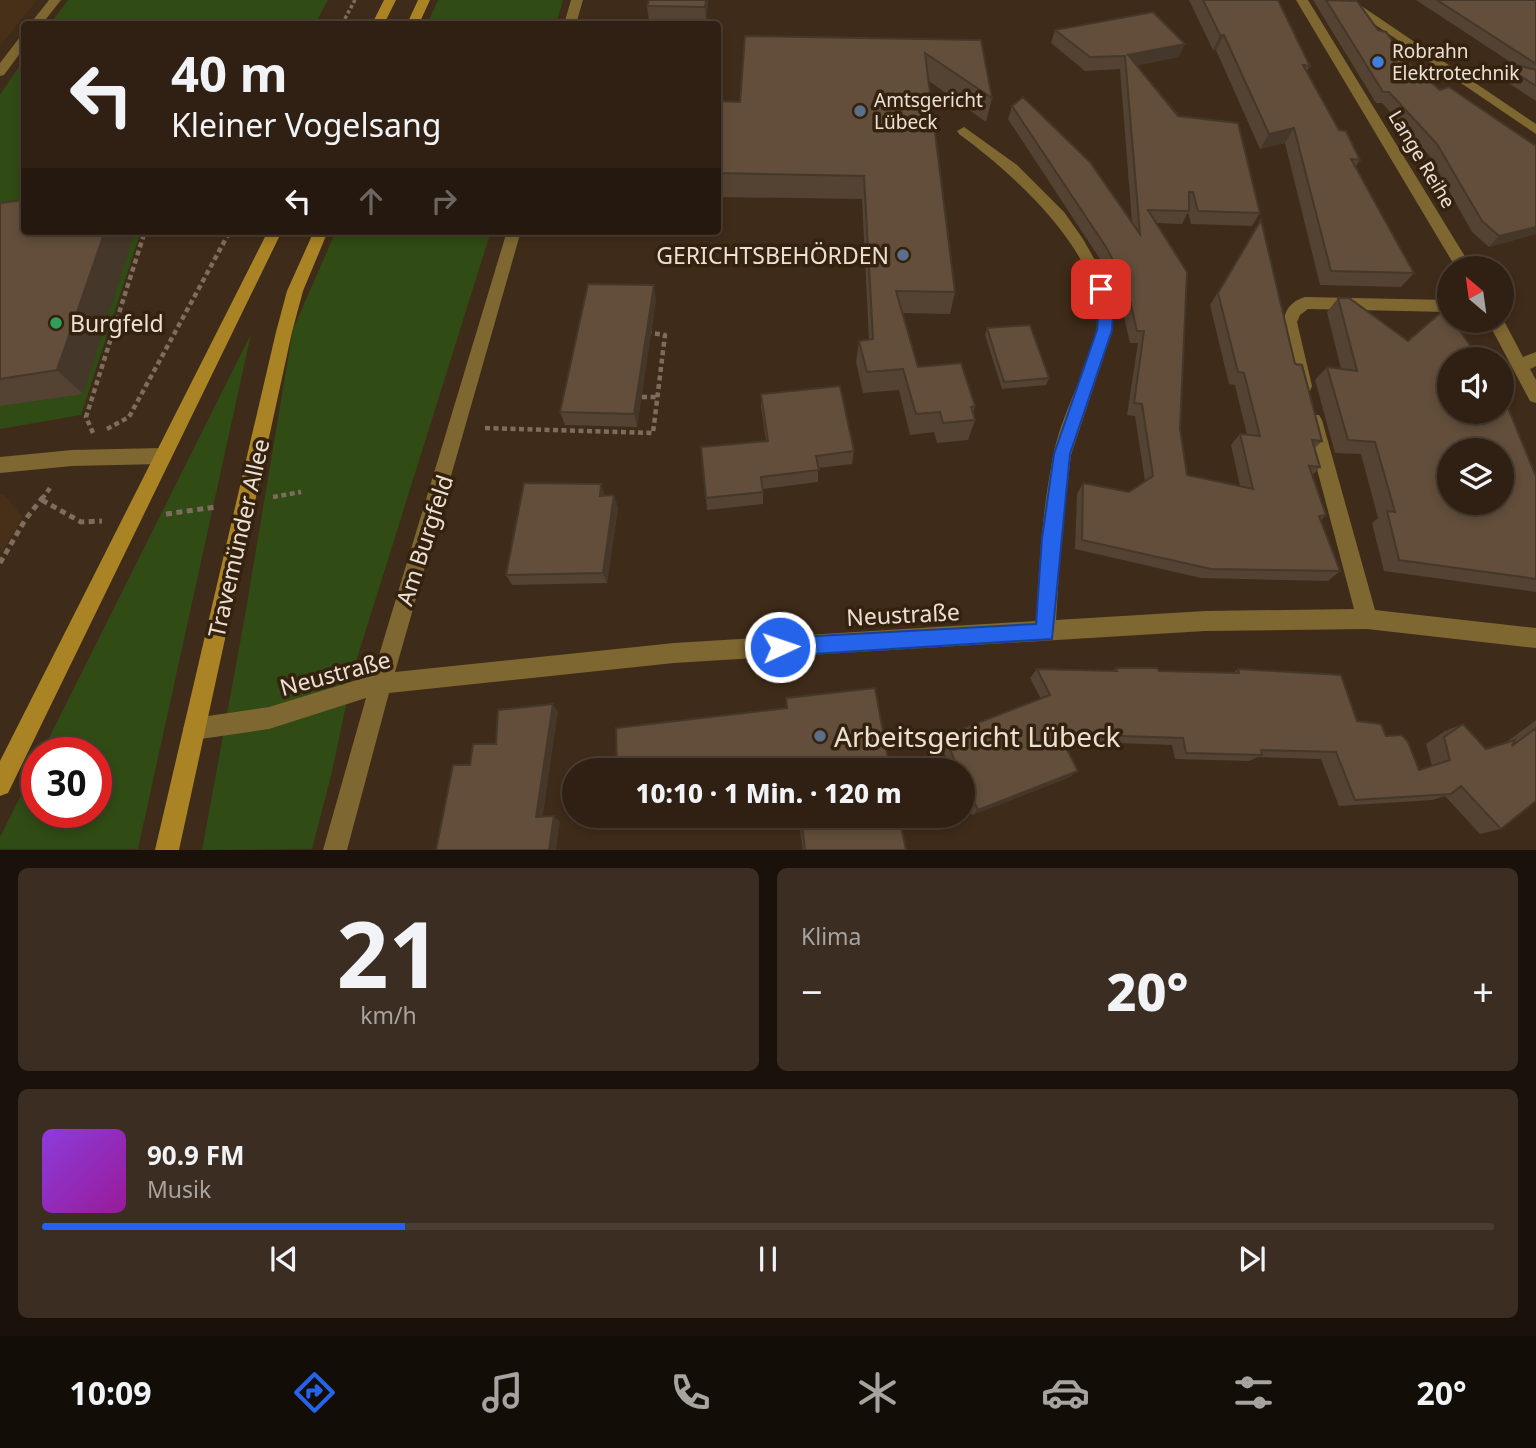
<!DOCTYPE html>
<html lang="de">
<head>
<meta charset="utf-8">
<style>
  body { margin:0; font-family:"Noto Sans",sans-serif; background:#3b2d21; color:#f1f3f6; height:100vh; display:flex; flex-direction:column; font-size:26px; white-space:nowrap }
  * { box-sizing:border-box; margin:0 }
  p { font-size:23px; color:#a7a3a0 }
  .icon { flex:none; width:38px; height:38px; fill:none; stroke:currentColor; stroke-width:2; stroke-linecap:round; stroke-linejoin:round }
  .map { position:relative; height:850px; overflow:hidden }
  .sheet { display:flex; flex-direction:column; gap:18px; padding:18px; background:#1a120a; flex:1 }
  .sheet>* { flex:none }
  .guide { position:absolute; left:21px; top:21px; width:700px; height:214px; border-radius:7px; box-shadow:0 4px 10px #0003,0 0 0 2px #4a3e33; background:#2f2013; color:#f1f3f6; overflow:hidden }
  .needle { width:46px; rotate:331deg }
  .tools { position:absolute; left:1437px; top:256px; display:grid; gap:14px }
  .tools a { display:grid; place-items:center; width:77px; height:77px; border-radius:50%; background:#2f2013; box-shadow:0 4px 10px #0003,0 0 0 2px #4a3e33; font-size:35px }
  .speed { position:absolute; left:21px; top:737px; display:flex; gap:14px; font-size:35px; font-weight:700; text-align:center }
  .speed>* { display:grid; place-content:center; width:91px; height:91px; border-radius:50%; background:#2f2013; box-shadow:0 4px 10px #0003,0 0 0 2px #4a3e33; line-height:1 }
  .speed .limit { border:10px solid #d22; background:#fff; color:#111 }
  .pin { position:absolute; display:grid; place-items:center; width:60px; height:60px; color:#fff; margin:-30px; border-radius:14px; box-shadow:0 4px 10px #0006 }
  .me { position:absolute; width:77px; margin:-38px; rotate:87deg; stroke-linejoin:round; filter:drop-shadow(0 0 5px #0008) }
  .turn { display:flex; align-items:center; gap:24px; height:147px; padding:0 35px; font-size:32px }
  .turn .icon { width:91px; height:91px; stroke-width:2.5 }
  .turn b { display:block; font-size:49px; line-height:60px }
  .lanes { display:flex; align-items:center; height:66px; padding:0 35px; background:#0003; justify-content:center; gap:35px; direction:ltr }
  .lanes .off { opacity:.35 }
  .big { font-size:52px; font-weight:800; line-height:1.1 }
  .sheet .tile { flex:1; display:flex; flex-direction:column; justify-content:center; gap:10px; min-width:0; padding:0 24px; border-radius:10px; background:#3b2d21 }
  .sheet .dial { align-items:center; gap:0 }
  .dial b { font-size:91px; line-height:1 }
  .song { display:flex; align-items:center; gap:21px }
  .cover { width:84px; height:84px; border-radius:10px; background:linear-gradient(135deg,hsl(270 70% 55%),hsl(300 70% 35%)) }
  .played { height:7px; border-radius:4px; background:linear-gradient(90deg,#2563eb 25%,#4a3e33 25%) }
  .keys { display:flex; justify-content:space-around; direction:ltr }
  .heat { display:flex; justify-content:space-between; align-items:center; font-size:38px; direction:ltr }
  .sheet .tiles { flex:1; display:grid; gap:18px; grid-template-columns:1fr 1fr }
  .tile:last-child { grid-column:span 2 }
  .trip { position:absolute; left:562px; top:758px; width:413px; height:70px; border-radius:35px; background:#2f2013; box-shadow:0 4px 10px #0003,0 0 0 2px #4a3e33; font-weight:800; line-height:70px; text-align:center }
  .tabs { display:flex; height:112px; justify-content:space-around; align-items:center; background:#130d08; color:#a7a3a0 }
  .tabs .icon { width:49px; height:49px }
  .tabs .active { color:#2563eb }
  .tabs b { font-size:32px; color:#f1f3f6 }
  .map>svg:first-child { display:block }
</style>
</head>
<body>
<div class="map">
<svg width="1536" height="850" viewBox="0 0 1536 850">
  <rect width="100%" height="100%" fill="#3f2b19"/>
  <path fill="#482f17" d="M0,0H37L0,46Z
    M0,495H4L23,517L0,556Z"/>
  <path fill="#304b13" d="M68,0H328L315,24H50Z
    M438,0H563L556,24H427Z
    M24,59V231H141L81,415L0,429V95Z
    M336,231H491L354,668L331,776L312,849L202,850L244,621L293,329Z
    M251,334L138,849H0V837L37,763V812H96V752H42Z"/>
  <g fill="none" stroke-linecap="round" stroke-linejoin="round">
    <path stroke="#7e6d5d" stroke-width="3.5" stroke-dasharray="3.5 2.5" stroke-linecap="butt" d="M342,24L355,0"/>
    <path stroke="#7e6d5d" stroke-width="4.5" stroke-dasharray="5 3.5" stroke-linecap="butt" d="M642,397H658
      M485,428L653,433L665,335L651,333
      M107,429L129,417L230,231
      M93,433L86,417L145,231
      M273,497L301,492
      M42,499L50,488"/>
    <path stroke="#7e6d5d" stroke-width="5" stroke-dasharray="6 4.5" stroke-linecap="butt" d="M42,500L81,522L102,521
      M166,514L216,507
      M0,563L25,520L43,497"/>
    <path fill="#7e6731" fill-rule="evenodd" d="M49,0H61L42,24H30Z
      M571,0H583L576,24H564Z
      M1296,0H1308L1472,268H1456Z
      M1331,0H1348L1360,5L1536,124V134L1352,9Z
      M24,36V48L4,75L0,76V63L20,37Z
      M964,127L1017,165L1064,212L1083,239L1101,271L1111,300L1113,329L1071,455L1061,538L1056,620L1205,611L1354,609L1304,420L1307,415H1319L1322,420L1375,610L1536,628V648L1367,629L1205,631L674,663L389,693L347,850H323L366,698L269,729L194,740L186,737L183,729L186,721L194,718L269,707L373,675L507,231H521L395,672L674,643L1036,621C1039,567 1042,511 1053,457C1061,414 1086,374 1096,331C1112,260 1010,171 959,134L957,131Z
      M1305,297L1449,300V312L1308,309L1300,315L1297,322L1312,386L1310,391H1298L1296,386C1289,358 1266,309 1305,297Z
      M1502,317L1523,357L1536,352V366L1530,369L1536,380V403L1530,401L1487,320H1502Z
      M162,448L168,451L171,456L168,461L162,464L72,466L0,473V457L72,450Z"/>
    <path fill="#aa8424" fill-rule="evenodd" d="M384,0H396L384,24H372Z
      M418,0H430L419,24H407Z
      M268,231H282L8,793L0,796V761Z
      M314,231H328L303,291L292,332L179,850H155L276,332L287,291Z"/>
  </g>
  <path fill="#544332" d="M708,0L706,22L649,21L647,6Z
    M1189,0H1278L1310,66L1306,72L1339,130L1360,160L1355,167L1414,273L1401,287L1320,285L1285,143L1260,149L1216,50H1213Z
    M1313,0H1356L1378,30L1407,62L1536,234L1489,247L1472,232L1429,155L1382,103H1376Z
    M1416,0H1536V101L1499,77L1509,63L1515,65Z
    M1055,30L1179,57L1137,65L1260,213L1252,226L1191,224L1188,212L1182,224L1157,223L1180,429L1187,475L1240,486L1231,445L1240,434L1247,435L1235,385L1229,384L1210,305L1253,233L1295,364L1322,441L1315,448L1320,467L1312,476L1326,515L1321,520L1340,571L1328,581L1201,578L1075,549L1077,494L1083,483L1129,492L1145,481L1135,416L1127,415L1138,343H1130L1120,299L1100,259L1008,119L1012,106L1132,222L1120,69L1085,71L1051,43Z
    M745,36L981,40L992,98L986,122L929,81L955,292L950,314L903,313L918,367L975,406L973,413L975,420L968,440L937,443L934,432L910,435L899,390L863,393L856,362L859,341L869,340L862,199L718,197V101L740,102Z
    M0,203L83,394L0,406Z
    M1338,298L1536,474V592L1384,571L1372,523L1378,518L1361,454L1335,453L1315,380L1327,367L1341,369L1327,312Z
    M656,299L637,427L565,425L560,412Z
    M987,328L1049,378L1046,385L1002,389L985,335Z
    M761,394L854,451L852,464L818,468V482L763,489V504L707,510L706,498L766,441L761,407Z
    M605,496L618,507L607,583L512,585L506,575Z
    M1116,668L1159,671L1233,673L1238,669L1357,721L1386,736L1419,770L1432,766L1426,744L1445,731L1463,724L1486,749L1504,744L1536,720V801L1501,829L1480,834L1445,796L1432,800L1339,806L1321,759L1258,757L1249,761L1175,759L1172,745L1063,741L1078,771L1070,777L972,815L962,794V770H952L939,743L944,736L1041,699L1030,678L1037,669L1112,671Z
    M617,816H744L623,830L617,824Z
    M798,816H899L906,850H803Z"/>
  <path fill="#453729" d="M706,0H708L706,22L705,7Z
    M1220,35H1224L1216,50H1213Z
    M1185,44L1179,57L1126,68L1128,55Z
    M1294,128L1285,143L1260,149L1269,134Z
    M1536,227V234L1489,247L1499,236Z
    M105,231H135L83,394L57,370Z
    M654,285L656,299L637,427L634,414Z
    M601,484L605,495L600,496Z
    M614,495L618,507L607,583L603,573Z
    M553,704L558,712L542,822L536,817Z
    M1078,771L1070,777L972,815L978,810Z
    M554,816L560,821L556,850H549Z"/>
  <path fill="#624e3a" stroke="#453729" stroke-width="2" fill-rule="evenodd" d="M649,0H706L705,7L647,6Z
    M1203,0H1278L1310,66L1303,65L1339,130L1346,131L1360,160L1351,159L1414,273L1331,271L1294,128L1269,134L1224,35H1220Z
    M1326,0L1357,1L1378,30L1386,32L1407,62L1440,90L1449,87L1536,146V227L1499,236L1482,221L1437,144L1389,92H1383Z
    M1437,0H1536V64Z
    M1153,12L1185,44L1128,55L1178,116L1238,123L1260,213L1198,211L1193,192H1189V211L1148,210L1187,272L1180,429L1187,475L1253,489L1240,434L1260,436L1244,373L1238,372L1218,293L1261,220L1295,364L1302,365L1322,441L1312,440L1320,467L1309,466L1326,515L1319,516L1340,571L1211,569L1082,540L1083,483L1129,492L1153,476L1142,404L1134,403L1144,331H1137L1127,287L1106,247L1012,106L1023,97L1090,162L1140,234L1125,56L1090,57L1055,30Z
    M745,36L981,40L992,98L925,53L955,292L896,291L918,367L961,363L975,406L971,407L975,420L943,423L940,412L916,414L903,369L867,372L859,341L873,339L864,176L718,173V101L740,102Z
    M1509,63L1536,70V86L1507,67Z
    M24,200V231H105L57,370L0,379V203Z
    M588,284L654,285L634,414L560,412Z
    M1338,298H1349L1408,341L1446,308L1449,313V320H1453L1479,359H1449V411H1502V393L1535,474H1536V579L1399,560L1387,511L1395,512L1375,442L1348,440L1327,367L1357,371ZM1449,450H1502V502H1449Z
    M1030,325L1049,378L1004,382L987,328Z
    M840,386L854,451L816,456L819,470L761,477L763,492L706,498L701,447L768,441L761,394Z
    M524,483L601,484L600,496L614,495L603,573L506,575Z
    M1116,668H1157L1159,671L1239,673L1238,669L1341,675L1357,721L1381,724L1386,736L1402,735L1408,742L1419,770L1450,760L1444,737L1463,724L1486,749L1515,740L1512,746L1536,728V801L1501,829L1461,786L1451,794L1355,800L1336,752L1261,750L1262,755L1186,753L1183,738L1059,734L1078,771L978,810L962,777V770H959L944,736L1050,695L1037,669L1117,671Z
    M875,688L890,770H617L616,728L787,708L786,698Z
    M553,704L536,817L554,816L549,850H436L453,765H470L473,744H496L498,710Z
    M617,816H683L617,824Z
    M801,816H899L906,850H805Z"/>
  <path fill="#2563eb" stroke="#184099" stroke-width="2" d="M1101,284C1116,290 1113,316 1112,330L1070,454L1052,639L780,656L773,654L770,647L773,641L780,638L1036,624L1042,538L1054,454L1097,330L1099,308L1094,289Z"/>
  <circle fill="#3f7fe0" stroke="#34220f" stroke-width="2.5" cx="1378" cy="62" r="7"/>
  <g fill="#5c6f8a" stroke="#34220f" stroke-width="2.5">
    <circle cx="860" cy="111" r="7"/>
    <circle cx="903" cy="255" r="7"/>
    <circle cx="820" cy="736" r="7"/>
  </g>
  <circle fill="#2e9e5b" stroke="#34220f" stroke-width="2.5" cx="56" cy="323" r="7"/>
  <g text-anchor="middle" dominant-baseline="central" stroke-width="7" stroke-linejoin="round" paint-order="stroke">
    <g font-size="19" fill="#ece0d4" stroke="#34220f" text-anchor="start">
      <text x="1392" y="51">Robrahn<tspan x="1392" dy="22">Elektrotechnik</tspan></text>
      <text x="874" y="100">Amtsgericht<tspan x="874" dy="22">Lübeck</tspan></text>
    </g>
    <g font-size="19" fill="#ece0d4" stroke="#34220f">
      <text transform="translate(1422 159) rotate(59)">Lange Reihe</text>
    </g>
    <g font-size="23" fill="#ece0d4" stroke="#34220f" text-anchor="end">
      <text x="889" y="255">GERICHTSBEHÖRDEN</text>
      <text x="70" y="323" text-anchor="start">Burgfeld</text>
    </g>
    <g font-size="23" fill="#ece0d4" stroke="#34220f">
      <text transform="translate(238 538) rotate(-77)">Travemünder Allee</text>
      <text transform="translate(424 540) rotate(-72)">Am Burgfeld</text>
      <text transform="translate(903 614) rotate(-3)">Neustraße</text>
      <text transform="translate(335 673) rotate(-15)">Neustraße</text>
    </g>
    <g font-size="28" fill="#ece0d4" stroke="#34220f" text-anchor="start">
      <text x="834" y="736">Arbeitsgericht Lübeck</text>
    </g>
  </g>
</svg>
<div class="tools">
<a><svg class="needle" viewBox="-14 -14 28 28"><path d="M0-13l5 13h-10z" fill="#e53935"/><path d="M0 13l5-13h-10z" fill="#a7a3a0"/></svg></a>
<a><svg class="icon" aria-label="sound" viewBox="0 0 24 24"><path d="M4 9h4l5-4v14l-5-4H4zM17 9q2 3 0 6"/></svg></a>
<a><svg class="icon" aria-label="layers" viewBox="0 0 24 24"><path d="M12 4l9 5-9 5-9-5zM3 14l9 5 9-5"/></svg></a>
</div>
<div class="speed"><div class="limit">30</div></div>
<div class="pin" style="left:1101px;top:289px;background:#d93025"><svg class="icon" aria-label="arrive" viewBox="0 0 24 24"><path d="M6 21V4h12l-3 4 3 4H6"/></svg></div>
<svg class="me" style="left:780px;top:647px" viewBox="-20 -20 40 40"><circle r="17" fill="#2563eb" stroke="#fff" stroke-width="3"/><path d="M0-11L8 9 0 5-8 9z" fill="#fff"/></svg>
<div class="trip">10:10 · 1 Min. · 120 m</div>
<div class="guide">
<div class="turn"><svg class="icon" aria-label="left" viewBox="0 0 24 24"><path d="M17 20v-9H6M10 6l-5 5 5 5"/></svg><div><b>40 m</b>Kleiner Vogelsang</div></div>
<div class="lanes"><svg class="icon" aria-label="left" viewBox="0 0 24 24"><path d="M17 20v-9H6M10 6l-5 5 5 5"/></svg><svg class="icon off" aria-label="ahead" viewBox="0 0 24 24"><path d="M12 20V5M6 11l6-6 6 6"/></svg><svg class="icon off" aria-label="right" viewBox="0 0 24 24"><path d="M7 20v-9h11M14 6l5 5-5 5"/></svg></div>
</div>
</div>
<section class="sheet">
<div class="tiles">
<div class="tile dial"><b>21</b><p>km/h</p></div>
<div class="tile"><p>Klima</p>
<div class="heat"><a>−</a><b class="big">20°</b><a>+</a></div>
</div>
<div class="tile">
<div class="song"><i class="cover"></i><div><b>90.9 FM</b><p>Musik</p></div></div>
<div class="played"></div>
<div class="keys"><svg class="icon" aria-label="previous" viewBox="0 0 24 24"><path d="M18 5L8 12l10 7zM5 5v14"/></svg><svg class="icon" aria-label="pause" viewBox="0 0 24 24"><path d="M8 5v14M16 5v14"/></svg><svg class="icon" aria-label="next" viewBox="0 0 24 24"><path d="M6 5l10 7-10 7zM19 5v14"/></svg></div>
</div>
</div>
</section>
<nav class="tabs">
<b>10:09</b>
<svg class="icon active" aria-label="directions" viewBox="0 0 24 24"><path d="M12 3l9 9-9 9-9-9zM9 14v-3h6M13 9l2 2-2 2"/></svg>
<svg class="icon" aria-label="music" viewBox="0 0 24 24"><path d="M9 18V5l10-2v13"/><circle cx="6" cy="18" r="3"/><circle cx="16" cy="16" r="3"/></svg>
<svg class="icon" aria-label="phone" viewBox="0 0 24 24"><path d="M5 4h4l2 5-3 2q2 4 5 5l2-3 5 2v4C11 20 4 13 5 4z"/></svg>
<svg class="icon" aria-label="climate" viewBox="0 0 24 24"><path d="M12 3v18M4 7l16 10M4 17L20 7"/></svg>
<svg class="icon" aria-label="car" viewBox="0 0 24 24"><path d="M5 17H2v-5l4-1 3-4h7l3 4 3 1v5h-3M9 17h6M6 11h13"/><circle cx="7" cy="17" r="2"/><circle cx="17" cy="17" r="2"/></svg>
<svg class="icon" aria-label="filters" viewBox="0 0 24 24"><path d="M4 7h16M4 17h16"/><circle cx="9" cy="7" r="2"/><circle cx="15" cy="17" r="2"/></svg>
<b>20°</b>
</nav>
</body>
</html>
